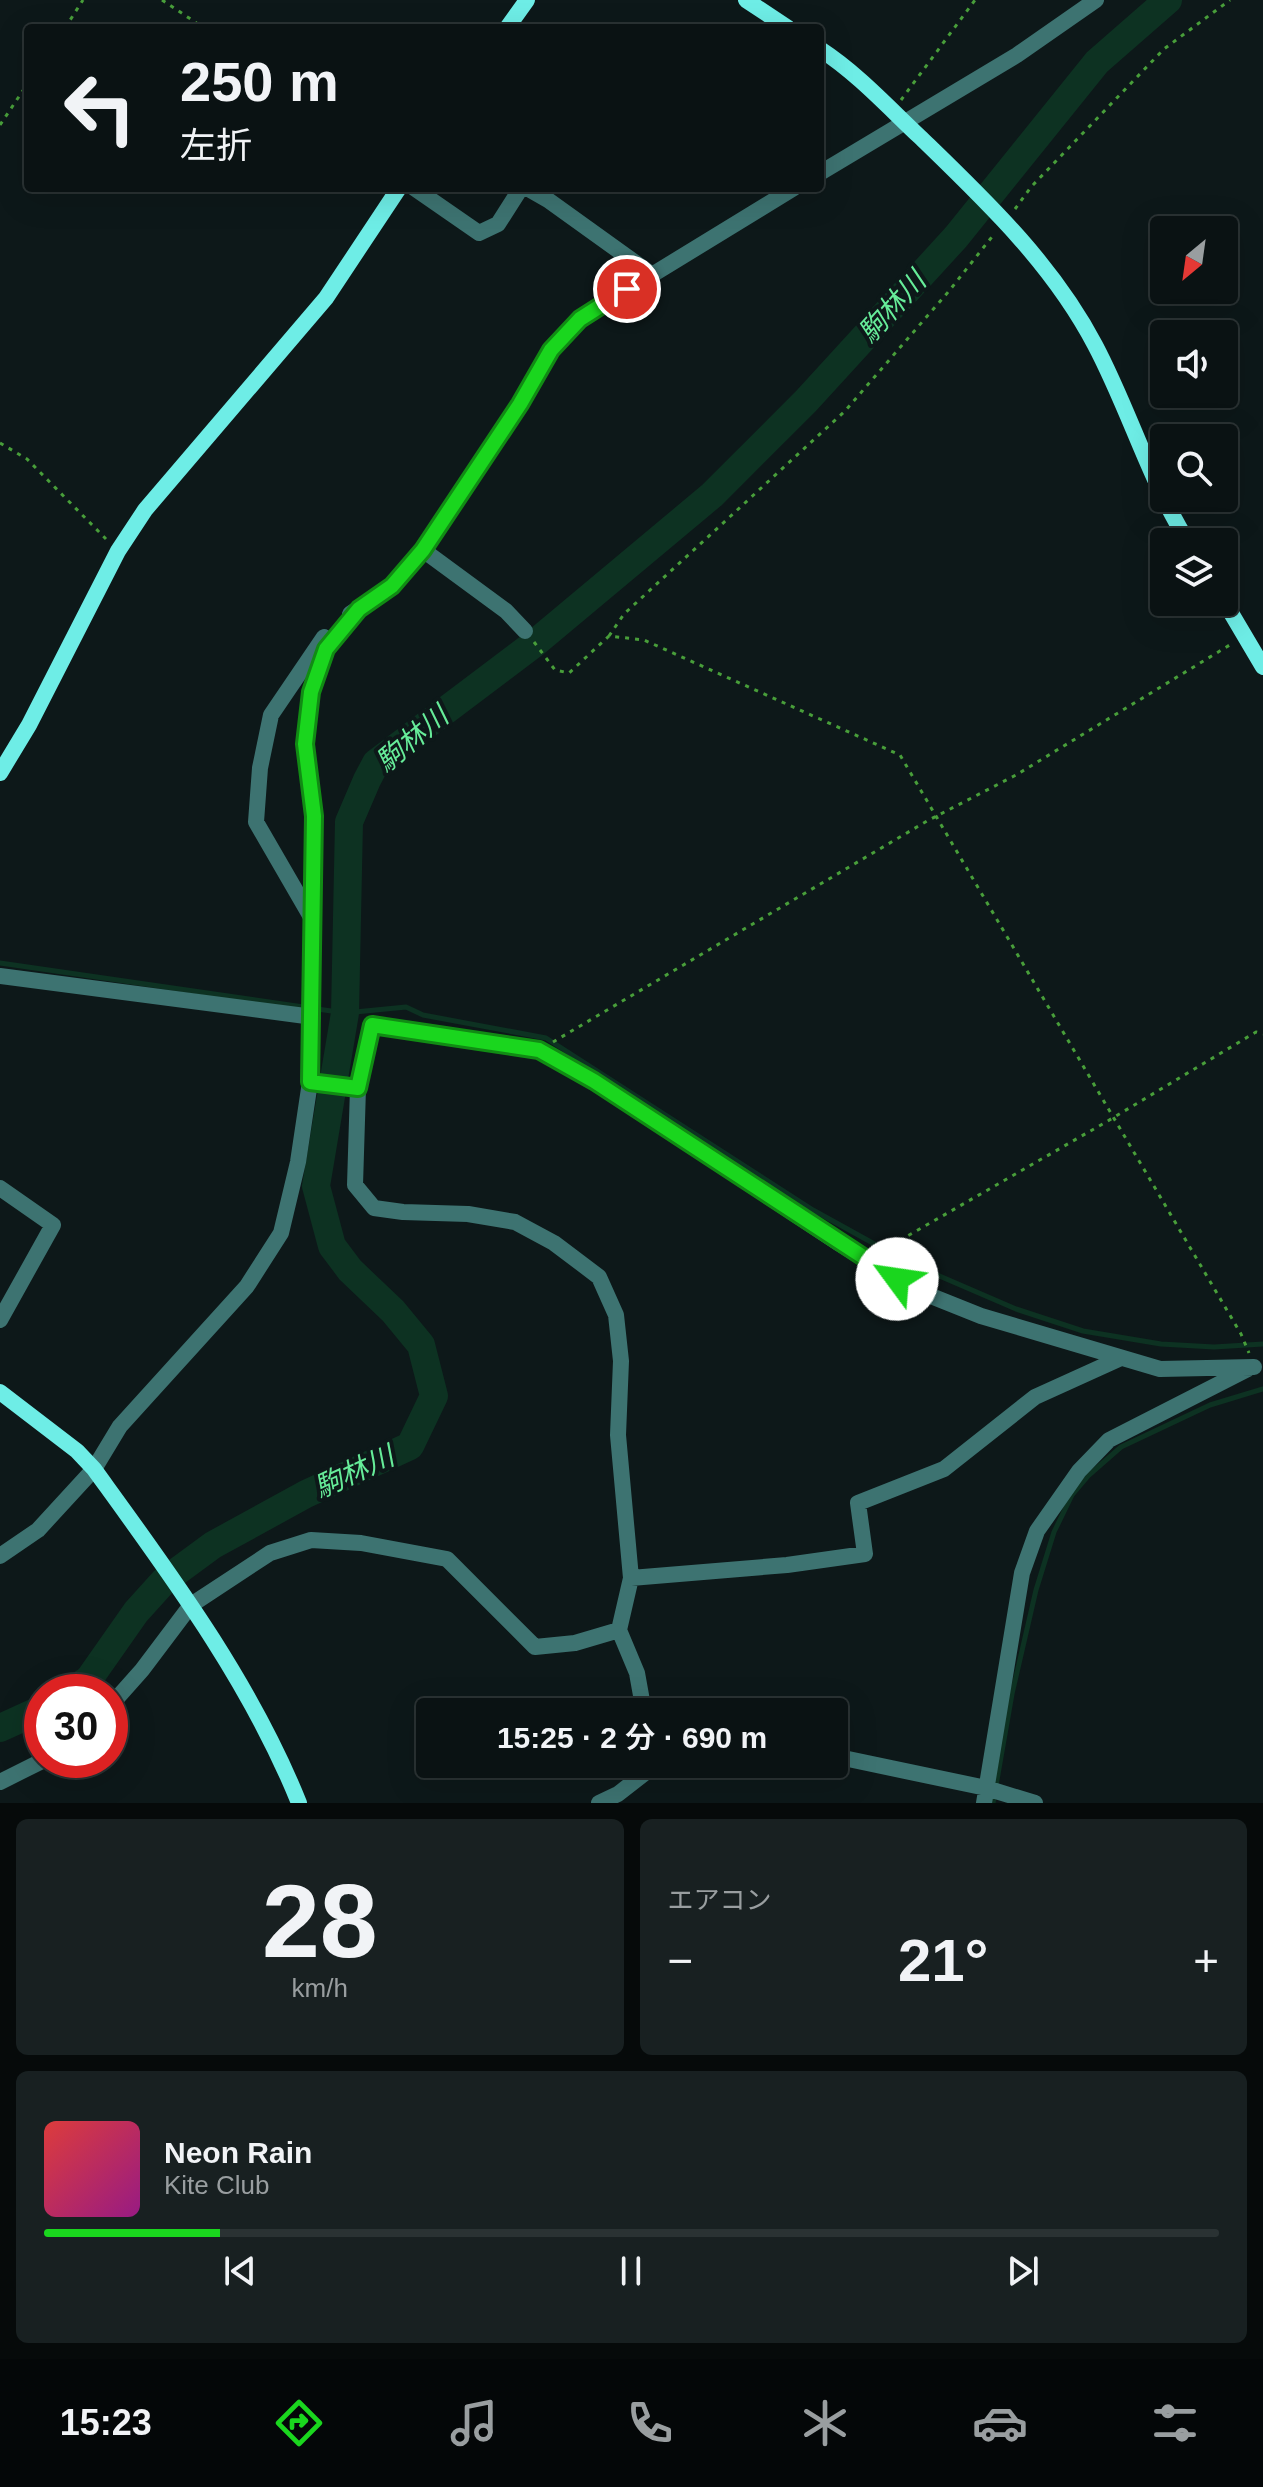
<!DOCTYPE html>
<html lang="ja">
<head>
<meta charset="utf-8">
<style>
  body { margin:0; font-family:Helvetica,"Noto Sans JP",sans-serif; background:#182021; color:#f1f3f6; height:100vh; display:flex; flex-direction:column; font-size:30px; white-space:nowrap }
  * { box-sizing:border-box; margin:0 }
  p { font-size:26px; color:#999ea0 }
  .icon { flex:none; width:44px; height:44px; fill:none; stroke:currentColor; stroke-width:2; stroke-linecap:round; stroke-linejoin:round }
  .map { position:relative; height:1803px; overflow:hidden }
  .details { display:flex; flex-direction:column; gap:16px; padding:16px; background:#060a0a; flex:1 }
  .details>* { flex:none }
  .guide { position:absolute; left:24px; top:24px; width:800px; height:168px; border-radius:8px; box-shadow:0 8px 32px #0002,0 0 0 2px #2a3233; background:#0a1213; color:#f1f3f6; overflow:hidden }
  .needle { width:52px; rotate:209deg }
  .buttons { position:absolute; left:1150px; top:216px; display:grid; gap:16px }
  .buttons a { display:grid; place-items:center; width:88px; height:88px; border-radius:8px; background:#0a1213; box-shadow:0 8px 32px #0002,0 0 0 2px #2a3233; font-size:40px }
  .speed { position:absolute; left:24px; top:1674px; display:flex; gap:16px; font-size:40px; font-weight:700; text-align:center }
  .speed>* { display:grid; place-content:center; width:104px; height:104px; border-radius:50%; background:#0a1213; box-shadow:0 8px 32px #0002,0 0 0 2px #2a3233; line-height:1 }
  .speed .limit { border:12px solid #d22; background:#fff; color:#111 }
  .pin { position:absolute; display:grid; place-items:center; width:68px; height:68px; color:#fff; margin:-34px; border:4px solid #fff; border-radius:50%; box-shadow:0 2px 8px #0007 }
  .me { position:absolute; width:88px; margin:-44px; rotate:301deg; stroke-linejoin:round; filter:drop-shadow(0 0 6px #0008) }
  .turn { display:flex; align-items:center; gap:28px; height:168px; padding:0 24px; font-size:36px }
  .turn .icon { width:104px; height:104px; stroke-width:2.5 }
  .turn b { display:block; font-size:56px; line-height:68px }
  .big { font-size:60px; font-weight:600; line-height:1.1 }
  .details .widget { flex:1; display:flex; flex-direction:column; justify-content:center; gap:12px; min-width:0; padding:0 28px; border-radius:12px; background:#182021 }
  .details .dial { align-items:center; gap:0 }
  .dial b { font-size:104px; line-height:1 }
  .song { display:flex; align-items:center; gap:24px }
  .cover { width:96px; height:96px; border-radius:12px; background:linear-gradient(135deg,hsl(0 70% 55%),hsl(310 70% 35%)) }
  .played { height:8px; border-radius:4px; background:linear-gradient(90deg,#1ad61e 15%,#2a3233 15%) }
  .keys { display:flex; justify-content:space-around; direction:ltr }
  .heat { display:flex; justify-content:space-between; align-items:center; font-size:44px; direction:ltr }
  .details .tiles { flex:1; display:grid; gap:16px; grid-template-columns:1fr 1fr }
  .widget:last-child { grid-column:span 2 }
  .trip { position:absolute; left:416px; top:1698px; width:432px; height:80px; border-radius:8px; background:#0a1213; box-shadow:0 8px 32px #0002,0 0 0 2px #2a3233; font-weight:600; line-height:80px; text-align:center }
  .dock { display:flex; height:128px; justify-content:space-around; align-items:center; background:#040708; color:#999ea0 }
  .dock .icon { width:56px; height:56px }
  .dock .on { color:#1ad61e }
  .dock b { font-size:36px; color:#f1f3f6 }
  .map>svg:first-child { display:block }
</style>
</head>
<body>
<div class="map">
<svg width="1263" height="1803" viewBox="0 0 1263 1803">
  <rect width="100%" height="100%" fill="#0d1819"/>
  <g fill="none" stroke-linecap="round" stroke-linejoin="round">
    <path stroke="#0d3222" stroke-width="5" d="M0,963L345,1013L406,1007L423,1015L546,1038L813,1210L907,1262L1016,1309L1083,1331L1161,1344L1214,1347L1263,1344
      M993,1803L1012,1694L1036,1590L1054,1532L1072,1495L1089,1475L1121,1447L1210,1405L1263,1389"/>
    <path stroke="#0d3222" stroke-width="28" d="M70,1692L89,1679L136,1612L164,1581L213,1545L306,1494L410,1446L434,1396L421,1345L393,1311L350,1270L332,1246L316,1186L345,1013L349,822L367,780L376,763L535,643L712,495L806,401L956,237L1097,62L1168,0
      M0,1728L42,1709"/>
    <path stroke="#489e3a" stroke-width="3" stroke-dasharray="4 6" stroke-linecap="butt" d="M162,0L204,28
      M65,28L83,0
      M901,100L975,0
      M0,125L28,83
      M1015,209L1031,187L1164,49L1230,0
      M0,443L27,459L106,539
      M609,636L624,614L845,411L949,291L995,233
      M534,642L555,670L569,673L609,636L644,640L900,755L1241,1334L1249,1353
      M553,1042L927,821L1016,775L1233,643
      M889,1258L904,1238L1106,1122L1256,1032L1263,1034"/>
    <path stroke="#3d7371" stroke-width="16" d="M820,173L1017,55L1096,0
      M414,188L479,233L498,224L521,188
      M527,188L548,200L651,274
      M423,550L506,611L525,631
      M350,614L392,586L423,550L520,404L551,350L580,319L794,188
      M311,917L256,822L260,768L271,715L324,637
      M0,976L313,1017
      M310,1082L358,1088
      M0,1188L53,1225L0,1320
      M0,1556L38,1530L94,1469L120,1426L247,1286L281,1233L298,1162L310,1082L314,816L305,744L311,692L326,649L359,609
      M631,1578L787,1565L865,1554L858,1503L944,1469L1035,1397L1121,1358
      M110,1706L142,1670L191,1605L270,1553L311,1540L361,1543L447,1559L535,1647L575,1643L619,1630
      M644,1712L637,1673L619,1630L631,1578L618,1435L621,1361L616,1315L599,1277L554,1243L515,1222L468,1214L403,1212L374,1208L355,1185L358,1088L372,1025L539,1050L594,1081L840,1244L911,1288L981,1316L1160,1369L1254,1367
      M834,1756L986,1788L1035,1803
      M0,1782L44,1760
      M599,1803L618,1794L645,1773V1764
      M984,1803L1022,1573L1037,1531L1079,1471L1109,1440L1248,1369"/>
    <path stroke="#6eede6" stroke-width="16" d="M746,0L788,28
      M507,28L527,0
      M820,49C858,74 887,106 920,137C985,200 1052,263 1095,345C1129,409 1149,480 1188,542
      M1224,601L1263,667
      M0,773L29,725L118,551L145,510L326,298L399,188
      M0,1392L77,1451L94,1469C170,1574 250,1681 299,1803"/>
  </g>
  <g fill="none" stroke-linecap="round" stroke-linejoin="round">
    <defs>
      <path id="route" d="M627,289L580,319L551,350L520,404L423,550L392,586L359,609L326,649L311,692L305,744L314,816L310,1082L358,1088L372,1025L539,1050L594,1081L897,1279"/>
    </defs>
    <use href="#route" stroke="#118b14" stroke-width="20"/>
    <use href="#route" stroke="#1ad61e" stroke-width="14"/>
  </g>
  <g text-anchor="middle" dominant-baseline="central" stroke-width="8" stroke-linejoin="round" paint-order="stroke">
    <g font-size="28" font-style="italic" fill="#66ec99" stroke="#0d1819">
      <text transform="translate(892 307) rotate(-48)">駒林川</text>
      <text transform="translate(412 739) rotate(-40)">駒林川</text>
      <text transform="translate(354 1472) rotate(-25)">駒林川</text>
    </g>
  </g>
</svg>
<div class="buttons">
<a><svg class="needle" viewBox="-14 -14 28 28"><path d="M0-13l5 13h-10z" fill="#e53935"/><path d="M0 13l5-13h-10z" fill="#999ea0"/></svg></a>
<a><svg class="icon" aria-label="sound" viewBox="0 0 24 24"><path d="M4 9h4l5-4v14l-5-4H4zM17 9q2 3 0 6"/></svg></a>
<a><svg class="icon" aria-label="search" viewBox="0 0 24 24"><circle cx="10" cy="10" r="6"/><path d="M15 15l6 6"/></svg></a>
<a><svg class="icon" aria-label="layers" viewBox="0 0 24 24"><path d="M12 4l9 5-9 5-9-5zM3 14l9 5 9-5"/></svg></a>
</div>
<div class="speed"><div class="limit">30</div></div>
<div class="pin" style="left:627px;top:289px;background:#d93025"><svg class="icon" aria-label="arrive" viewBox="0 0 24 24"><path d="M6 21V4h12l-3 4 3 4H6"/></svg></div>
<svg class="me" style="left:897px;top:1279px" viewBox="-20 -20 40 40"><circle r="19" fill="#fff"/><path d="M0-13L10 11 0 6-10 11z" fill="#1ad61e"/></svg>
<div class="trip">15:25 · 2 分 · 690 m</div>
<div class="guide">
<div class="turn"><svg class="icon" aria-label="left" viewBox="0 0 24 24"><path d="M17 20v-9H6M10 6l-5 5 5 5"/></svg><div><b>250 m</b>左折</div></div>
</div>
</div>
<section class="details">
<div class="tiles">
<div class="widget dial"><b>28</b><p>km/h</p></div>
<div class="widget"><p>エアコン</p>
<div class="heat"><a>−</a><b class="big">21°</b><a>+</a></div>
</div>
<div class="widget">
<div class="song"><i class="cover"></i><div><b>Neon Rain</b><p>Kite Club</p></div></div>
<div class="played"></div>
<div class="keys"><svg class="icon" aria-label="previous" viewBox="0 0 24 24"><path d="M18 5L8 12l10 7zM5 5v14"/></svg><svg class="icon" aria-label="pause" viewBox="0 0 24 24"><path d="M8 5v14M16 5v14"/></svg><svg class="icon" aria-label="next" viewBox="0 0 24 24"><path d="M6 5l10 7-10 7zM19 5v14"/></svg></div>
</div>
</div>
</section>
<nav class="dock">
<b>15:23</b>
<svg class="icon on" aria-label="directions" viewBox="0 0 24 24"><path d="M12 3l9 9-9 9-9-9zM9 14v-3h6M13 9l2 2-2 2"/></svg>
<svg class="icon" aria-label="music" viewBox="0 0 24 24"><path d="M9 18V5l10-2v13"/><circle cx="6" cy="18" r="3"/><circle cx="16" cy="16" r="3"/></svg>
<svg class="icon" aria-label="phone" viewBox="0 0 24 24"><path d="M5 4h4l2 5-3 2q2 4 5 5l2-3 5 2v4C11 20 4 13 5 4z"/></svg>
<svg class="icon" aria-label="climate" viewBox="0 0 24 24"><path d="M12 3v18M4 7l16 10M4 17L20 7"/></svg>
<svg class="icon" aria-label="car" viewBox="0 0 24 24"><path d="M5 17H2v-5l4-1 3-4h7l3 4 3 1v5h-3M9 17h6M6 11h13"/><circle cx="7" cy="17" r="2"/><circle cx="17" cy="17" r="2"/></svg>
<svg class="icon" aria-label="filters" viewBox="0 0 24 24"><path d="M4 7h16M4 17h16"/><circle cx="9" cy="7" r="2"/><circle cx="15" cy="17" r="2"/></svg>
</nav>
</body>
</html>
